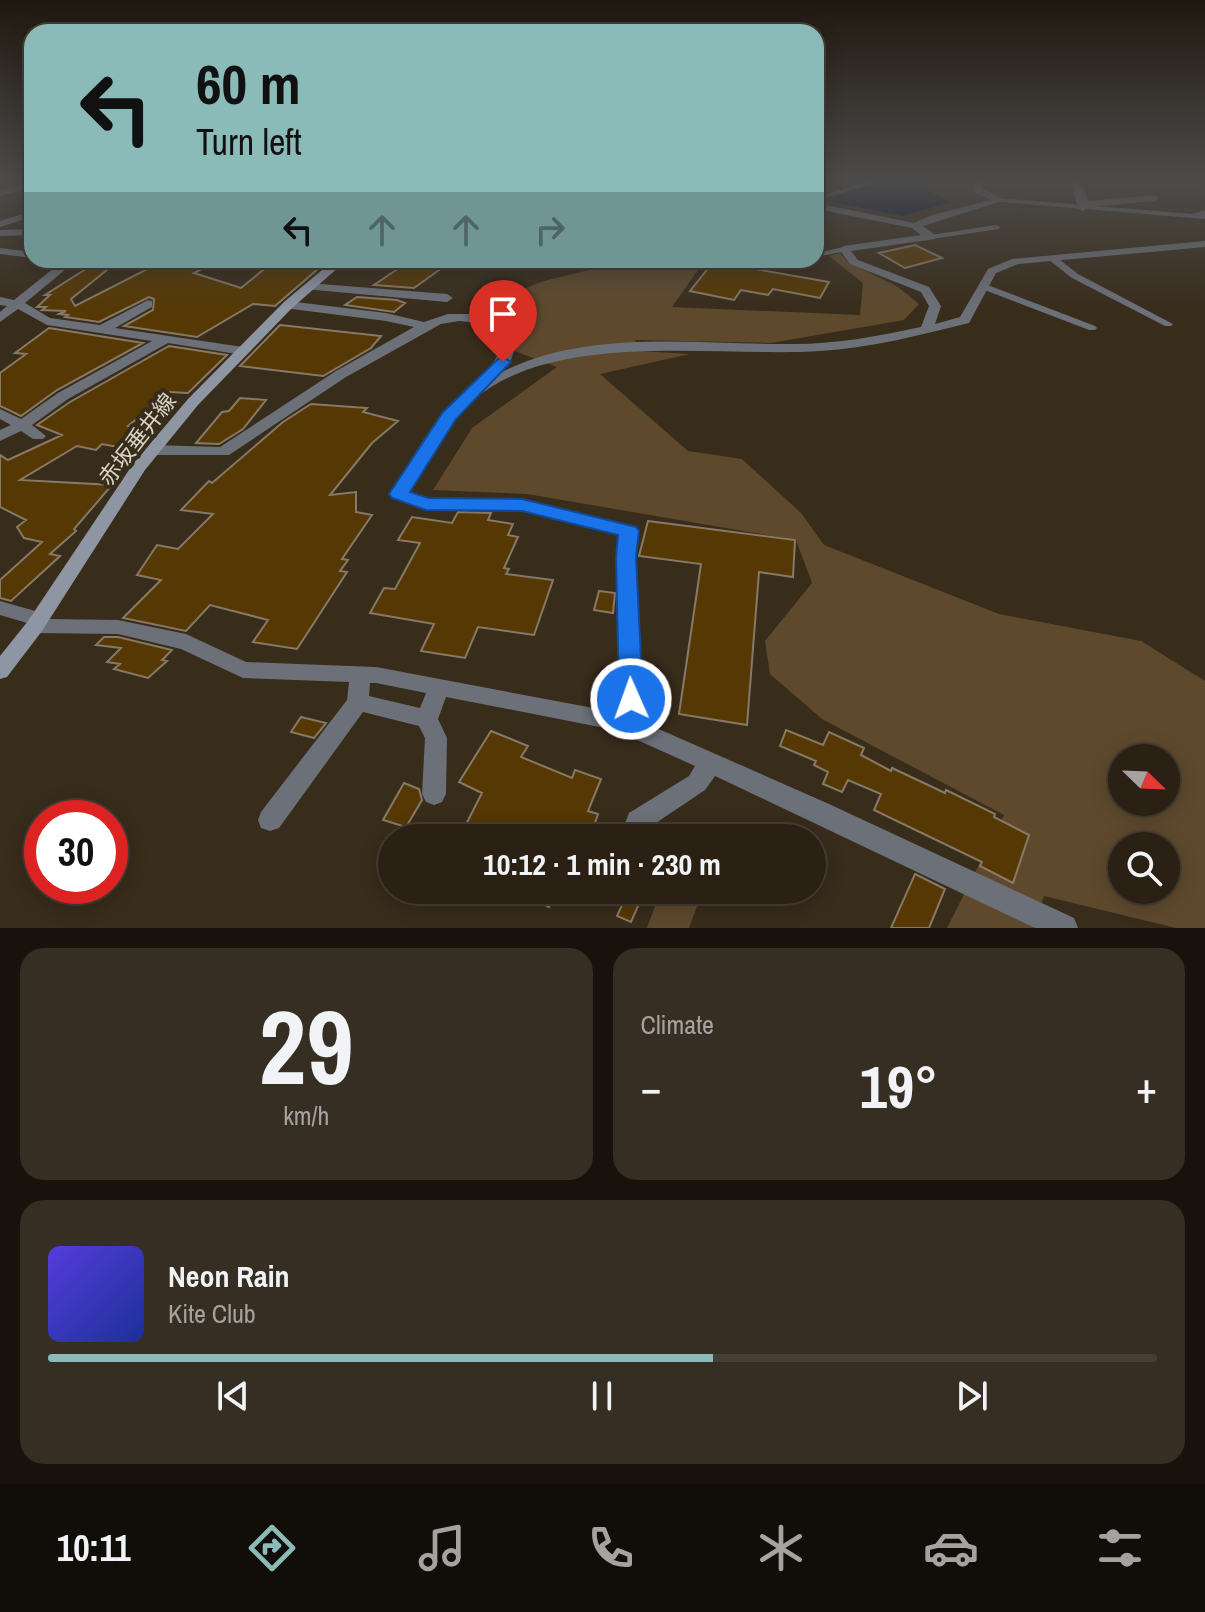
<!DOCTYPE html>
<html lang="en">
<head>
<meta charset="utf-8">
<style>
  body { margin:0; font-family:"Archivo Narrow","Noto Sans JP",sans-serif; background:#362e22; color:#f1f3f6; height:100vh; display:flex; flex-direction:column; font-size:30px; white-space:nowrap }
  * { box-sizing:border-box; margin:0 }
  p { font-size:26px; color:#a5a3a0 }
  .icon { flex:none; width:44px; height:44px; fill:none; stroke:currentColor; stroke-width:2; stroke-linecap:round; stroke-linejoin:round }
  .map { position:relative; height:928px; overflow:hidden }
  .sheet { display:flex; flex-direction:column; gap:20px; padding:20px; background:#17120b; flex:1 }
  .sheet>* { flex:none }
  .banner { position:absolute; left:24px; top:24px; width:800px; height:244px; border-radius:24px; box-shadow:0 4px 20px #0003,0 0 0 2px #463e34; background:#8bbbb9; color:#111; overflow:hidden }
  .needle { width:52px; rotate:113deg }
  .tools { position:absolute; left:1108px; top:744px; display:grid; gap:16px }
  .tools a { display:grid; place-items:center; width:72px; height:72px; border-radius:50%; background:#2a2114; box-shadow:0 4px 20px #0003,0 0 0 2px #463e34; font-size:40px }
  .speed { position:absolute; left:24px; top:800px; display:flex; gap:16px; font-size:40px; font-weight:700; text-align:center }
  .speed>* { display:grid; place-content:center; width:104px; height:104px; border-radius:50%; background:#2a2114; box-shadow:0 4px 20px #0003,0 0 0 2px #463e34; line-height:1 }
  .speed .limit { border:12px solid #d22; background:#fff; color:#111 }
  .pin { position:absolute; display:grid; place-items:center; width:68px; height:68px; color:#fff; margin:-82px -34px; border-radius:50% 50% 50% 0; rotate:-45deg; box-shadow:0 0 8px #0007 }
  .pin .icon { rotate:45deg }
  .me { position:absolute; width:88px; margin:-44px; rotate:358deg; stroke-linejoin:round; filter:drop-shadow(0 0 6px #0008) }
  .turn { display:flex; align-items:center; gap:28px; height:168px; padding:0 40px; font-size:36px }
  .turn .icon { width:104px; height:104px; stroke-width:2.5 }
  .turn b { display:block; font-size:56px; line-height:68px }
  .lanes { display:flex; align-items:center; height:76px; padding:0 40px; background:#0003; justify-content:center; gap:40px; direction:ltr }
  .lanes .off { opacity:.35 }
  .big { font-size:60px; font-weight:800; line-height:1.1 }
  .sheet .card { flex:1; display:flex; flex-direction:column; justify-content:center; gap:12px; min-width:0; padding:0 28px; border-radius:24px; background:#362e22 }
  .sheet .dial { align-items:center; gap:0 }
  .dial b { font-size:104px; line-height:1 }
  .song { display:flex; align-items:center; gap:24px }
  .cover { width:96px; height:96px; border-radius:12px; background:linear-gradient(135deg,hsl(250 70% 55%),hsl(230 70% 35%)) }
  .played { height:8px; border-radius:4px; background:linear-gradient(90deg,#8bbbb9 60%,#463e34 60%) }
  .keys { display:flex; justify-content:space-around; direction:ltr }
  .heat { display:flex; justify-content:space-between; align-items:center; font-size:44px; direction:ltr }
  .sheet .tiles { flex:1; display:grid; gap:20px; grid-template-columns:1fr 1fr }
  .card:last-child { grid-column:span 2 }
  .trip { position:absolute; left:378px; top:824px; width:448px; height:80px; border-radius:40px; background:#2a2114; box-shadow:0 4px 20px #0003,0 0 0 2px #463e34; font-weight:800; line-height:80px; text-align:center }
  .tabs { display:flex; height:128px; justify-content:space-around; align-items:center; background:#110d08; color:#a5a3a0 }
  .tabs .icon { width:56px; height:56px }
  .tabs .active { color:#8bbbb9 }
  .tabs b { font-size:36px; color:#f1f3f6 }
  .map>svg:first-child { display:block }
</style>
</head>
<body>
<div class="map">
<svg width="1205" height="928" viewBox="0 0 1205 928">
  <rect width="100%" height="100%" fill="#382c1b"/>
  <path fill="#5e492d" fill-rule="evenodd" d="M840,253L848,262L898,287L919,304L904,320L771,343L635,340L640,351L690,354L600,374L688,451L742,459L801,513L824,545L999,614L1141,641L1205,681V928H1176L1044,896L1033,928H947L1004,815L822,719L770,674L765,641L812,583L796,540L527,494L433,490L472,428L557,367L483,339L516,322L484,313L502,297L544,281L614,264L637,260H705L672,307L860,315L863,283L829,256ZM1122,758H1166V802H1122ZM1122,846H1166V890H1122Z
    M656,890H703L689,928H647L655,906Z"/>
  <path fill="#061338" d="M911,182L950,202L903,216L832,202C844,183 890,184 911,182Z"/>
  <path fill="#553804" stroke="#877966" stroke-width="2" d="M915,245L942,258L905,268L879,253Z
    M100,260L118,261L71,299L75,306L165,260L204,268L194,273L241,288L274,261L288,266L319,268L275,306L253,304L197,337L124,326L153,310L154,299L149,297L99,322L65,317L68,315L59,314L66,311L42,310L46,307H37L50,295H45Z
    M411,260H453L414,288L374,285Z
    M723,260H743L738,266L829,282L820,298L773,289L768,295L741,290L734,300L690,291L714,261Z
    M357,297L397,300L405,303L394,312L345,305Z
    M280,325L381,336L371,348L323,376L240,366Z
    M49,328L143,343L57,390L21,416L0,406V373L26,354L15,353Z
    M169,346L227,355L188,393L170,392L128,426L156,432L139,451L102,444L96,450L77,446L20,480L112,485L74,529L76,531L50,554L60,556L11,601L0,598V580L42,542L24,538L17,527L26,520L0,507V455L8,460L62,435L37,425L70,402Z
    M240,398L266,400L243,429L219,444L196,443L222,412L229,411Z
    M311,404L367,408L363,412L398,421L372,443L330,495L356,492V512L372,515L342,559L348,560L340,571L347,572L297,649L253,642L268,620L210,605L186,631L123,618L161,580L137,575L157,545L178,549L213,514L181,510L209,481L212,483L283,422Z
    M458,512L491,513L488,520L513,524L508,535L518,537L504,568L509,569L506,574L553,580L534,635L478,627L465,658L421,651L434,624L370,613L384,588L395,589L420,543L398,540L412,517L452,523Z
    M648,521L795,540L793,577L759,572L747,725L679,714L701,564L639,556Z
    M599,591L615,593L613,613L594,610Z
    M104,637H118L172,650L162,660L167,661L148,678L114,669L120,664L107,662L121,648L96,645Z
    M301,717L326,723L314,738L291,732Z
    M786,730L823,745L829,732L864,748L861,755L891,771L892,768L945,793L946,790L995,814L994,817L1029,835L1013,883L980,866L982,862L874,810L881,794L848,780L842,792L823,784L828,772L814,765L816,761L780,746Z
    M491,731L528,746L521,757L572,778L575,770L601,779L588,811L598,814L590,838H459L482,793L459,782Z
    M404,783L419,789L422,800L406,827L383,820Z
    M915,874L945,889L929,928H891Z
    M508,890H556L549,907Z
    M629,890H645L631,922L617,916Z"/>
  <g fill="none" stroke-linecap="round" stroke-linejoin="round">
    <path fill="#6c7079" fill-rule="evenodd" d="M870,181H880L816,201V197Z
      M997,198L1205,215V219L1000,202L996,200Z
      M996,225L1000,227L999,229L931,239L927,237L931,235Z
      M844,247H847V251L816,257V253Z
      M1049,256H1055L1078,274L1173,324L1171,326H1165L1072,278L1049,260Z
      M985,284L1095,326L1097,328L1095,330H1089L982,289V285Z"/>
    <path fill="#6c7079" fill-rule="evenodd" d="M972,181H982L983,189L1005,200L923,226L935,235V239L851,251L858,260L929,287L941,306L935,324L960,317L988,269L1012,259L1205,241V247L1018,264L996,273L969,323C920,335 871,348 820,351C717,358 554,328 471,402C443,426 427,461 409,492L428,499L522,500L635,527L638,531L635,557L643,722L829,804L1074,918L1078,928H1035L715,776L705,790L647,829L643,838H619L629,813L689,776L695,766L615,730L446,697L438,719L447,738L446,794L442,802L434,805L426,802L422,794L425,738L419,726L363,712L279,828L270,831L261,828L258,820L261,812L347,700L349,682L243,678L181,649L118,634L35,633L28,631L25,626L27,623L0,615V601L46,614L49,619L118,620L186,634L246,662L376,667L620,713L617,557L620,535L522,510L426,509L393,498L391,494C407,467 422,439 442,414C469,383 488,380 506,339L479,323L459,321L441,324L346,377L229,455H153L145,450L153,445L220,447L336,371L414,327L386,321L284,308V302L288,301L386,313L424,322L448,314H471L498,321L519,338L510,362L502,372C590,328 699,345 794,344C837,344 879,336 921,327L929,306L921,292L850,264L839,249L844,246L921,235L912,228L816,209V203L914,223L932,215L991,200L975,193ZM370,683H376L426,693L420,708L369,696Z
      M1071,181H1081L1088,201L1154,195L1159,198L1154,201L1088,207L1083,211L1078,208Z
      M32,182V188L0,196V190Z
      M1205,210V216L1194,218L1189,215Z
      M32,211V217L0,227V221Z
      M32,229V235L0,236V230Z
      M0,248L32,252V258L0,254Z
      M64,260H77L25,303L50,318L100,325L148,300L152,301V307L115,328L243,347L250,351L243,355L168,343L68,399L32,425L46,436L43,439H33L21,431L0,441V430L11,425L0,419V409L21,419L58,393L152,341L47,325L18,309L0,322V312L7,306L0,305V297L14,300Z
      M282,260H337L342,263L336,266L288,263Z
      M308,283L447,294L453,298L447,302L304,289L302,287Z"/>
    <path fill="#8e95a3" fill-rule="evenodd" d="M334,260H347L292,308L198,405L145,470L42,631L7,677L0,679V656L28,621L133,464L188,399L284,302Z"/>
  </g>
  <linearGradient id="sky" x2="0" y2="1"><stop stop-color="#1f180f"/><stop offset="0.58" stop-color="#4d4b4a"/><stop offset="1" stop-color="#4d4b4a" stop-opacity="0"/></linearGradient>
  <rect width="1205" height="311" fill="url(#sky)"/>
  <path fill="#1a73e8" stroke="#114b97" stroke-width="2" d="M503,357L511,362L456,419L410,492L428,498L522,499L636,527L639,531L636,557L643,699L640,706L631,709L622,706L619,699L616,557L618,535L522,511L426,510L392,498L389,494L443,412L498,359Z"/>
  <g text-anchor="middle" dominant-baseline="central" stroke-width="8" stroke-linejoin="round" paint-order="stroke">
    <g font-size="22" fill="#dbd3c8" stroke="#382c1b">
      <text transform="translate(137 439) rotate(-52)">赤坂垂井線</text>
    </g>
  </g>
</svg>
<div class="tools">
<a><svg class="needle" viewBox="-14 -14 28 28"><path d="M0-13l5 13h-10z" fill="#e53935"/><path d="M0 13l5-13h-10z" fill="#a5a3a0"/></svg></a>
<a><svg class="icon" aria-label="search" viewBox="0 0 24 24"><circle cx="10" cy="10" r="6"/><path d="M15 15l6 6"/></svg></a>
</div>
<div class="speed"><div class="limit">30</div></div>
<div class="pin" style="left:503px;top:362px;background:#d93025"><svg class="icon" aria-label="arrive" viewBox="0 0 24 24"><path d="M6 21V4h12l-3 4 3 4H6"/></svg></div>
<svg class="me" style="left:631px;top:699px" viewBox="-20 -20 40 40"><circle r="17" fill="#1a73e8" stroke="#fff" stroke-width="3"/><path d="M0-11L8 9 0 5-8 9z" fill="#fff"/></svg>
<div class="trip">10:12 · 1 min · 230 m</div>
<div class="banner">
<div class="turn"><svg class="icon" aria-label="left" viewBox="0 0 24 24"><path d="M17 20v-9H6M10 6l-5 5 5 5"/></svg><div><b>60 m</b>Turn left</div></div>
<div class="lanes"><svg class="icon" aria-label="left" viewBox="0 0 24 24"><path d="M17 20v-9H6M10 6l-5 5 5 5"/></svg><svg class="icon off" aria-label="ahead" viewBox="0 0 24 24"><path d="M12 20V5M6 11l6-6 6 6"/></svg><svg class="icon off" aria-label="ahead" viewBox="0 0 24 24"><path d="M12 20V5M6 11l6-6 6 6"/></svg><svg class="icon off" aria-label="right" viewBox="0 0 24 24"><path d="M7 20v-9h11M14 6l5 5-5 5"/></svg></div>
</div>
</div>
<section class="sheet">
<div class="tiles">
<div class="card dial"><b>29</b><p>km/h</p></div>
<div class="card"><p>Climate</p>
<div class="heat"><a>−</a><b class="big">19°</b><a>+</a></div>
</div>
<div class="card">
<div class="song"><i class="cover"></i><div><b>Neon Rain</b><p>Kite Club</p></div></div>
<div class="played"></div>
<div class="keys"><svg class="icon" aria-label="previous" viewBox="0 0 24 24"><path d="M18 5L8 12l10 7zM5 5v14"/></svg><svg class="icon" aria-label="pause" viewBox="0 0 24 24"><path d="M8 5v14M16 5v14"/></svg><svg class="icon" aria-label="next" viewBox="0 0 24 24"><path d="M6 5l10 7-10 7zM19 5v14"/></svg></div>
</div>
</div>
</section>
<nav class="tabs">
<b>10:11</b>
<svg class="icon active" aria-label="directions" viewBox="0 0 24 24"><path d="M12 3l9 9-9 9-9-9zM9 14v-3h6M13 9l2 2-2 2"/></svg>
<svg class="icon" aria-label="music" viewBox="0 0 24 24"><path d="M9 18V5l10-2v13"/><circle cx="6" cy="18" r="3"/><circle cx="16" cy="16" r="3"/></svg>
<svg class="icon" aria-label="phone" viewBox="0 0 24 24"><path d="M5 4h4l2 5-3 2q2 4 5 5l2-3 5 2v4C11 20 4 13 5 4z"/></svg>
<svg class="icon" aria-label="climate" viewBox="0 0 24 24"><path d="M12 3v18M4 7l16 10M4 17L20 7"/></svg>
<svg class="icon" aria-label="car" viewBox="0 0 24 24"><path d="M5 17H2v-5l4-1 3-4h7l3 4 3 1v5h-3M9 17h6M6 11h13"/><circle cx="7" cy="17" r="2"/><circle cx="17" cy="17" r="2"/></svg>
<svg class="icon" aria-label="filters" viewBox="0 0 24 24"><path d="M4 7h16M4 17h16"/><circle cx="9" cy="7" r="2"/><circle cx="15" cy="17" r="2"/></svg>
</nav>
</body>
</html>
